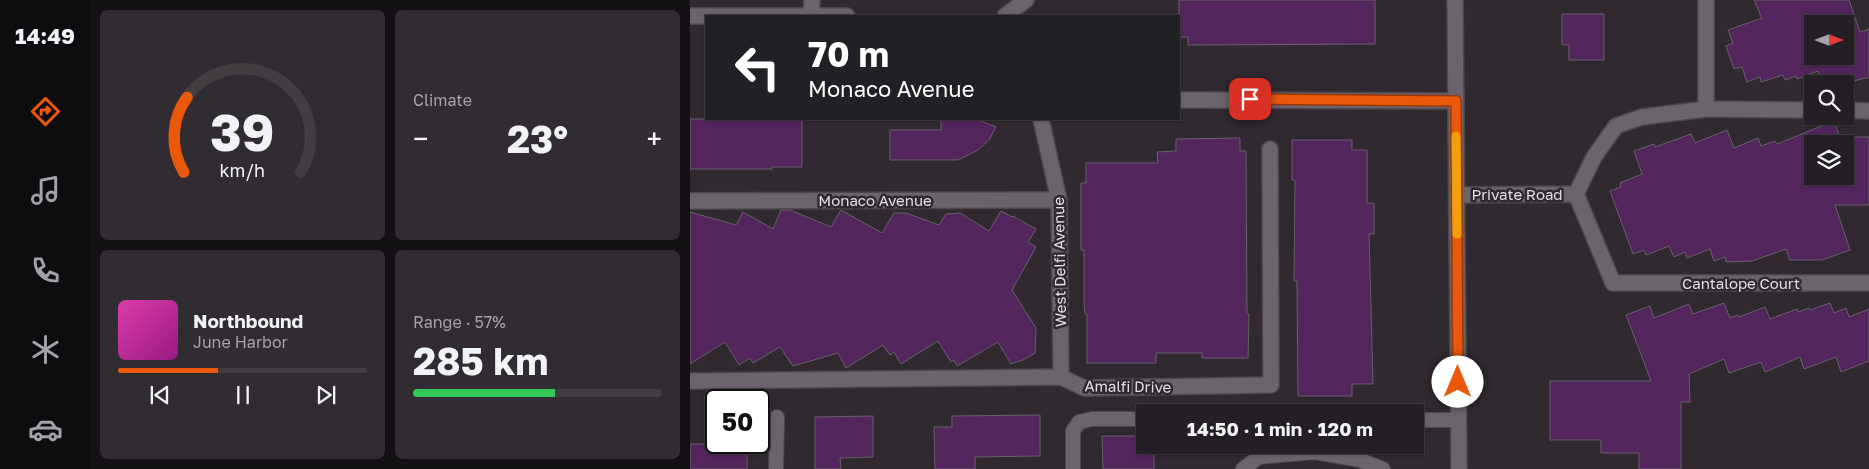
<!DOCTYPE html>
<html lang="en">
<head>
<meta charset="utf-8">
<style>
  body { margin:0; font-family:"Golos Text",sans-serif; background:#302c31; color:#f1f3f6; height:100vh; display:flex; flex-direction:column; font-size:19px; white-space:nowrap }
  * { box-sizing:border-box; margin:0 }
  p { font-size:16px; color:#a3a2a6 }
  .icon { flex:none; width:28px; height:28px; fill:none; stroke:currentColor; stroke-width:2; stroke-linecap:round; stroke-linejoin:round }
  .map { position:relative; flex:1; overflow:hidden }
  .side { display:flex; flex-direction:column; gap:10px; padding:10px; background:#141114; width:600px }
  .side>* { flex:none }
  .guide { position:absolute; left:15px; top:15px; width:475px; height:105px; border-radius:0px; box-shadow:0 1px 4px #0004,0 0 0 1px #413d41; background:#202124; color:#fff; overflow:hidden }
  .needle { width:32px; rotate:90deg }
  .fabs { position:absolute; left:1114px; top:15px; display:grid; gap:10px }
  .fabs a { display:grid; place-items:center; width:50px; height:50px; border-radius:0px; background:#241f24; box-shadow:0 1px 4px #0004,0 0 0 1px #413d41; font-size:25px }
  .speed { position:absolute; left:15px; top:389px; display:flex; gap:10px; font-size:25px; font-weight:700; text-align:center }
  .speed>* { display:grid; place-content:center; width:65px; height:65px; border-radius:50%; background:#241f24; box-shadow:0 1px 4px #0004,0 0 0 1px #413d41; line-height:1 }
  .speed .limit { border:2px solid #111; border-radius:8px; background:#fff; color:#111 }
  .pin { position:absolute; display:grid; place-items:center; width:42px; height:42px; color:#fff; margin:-21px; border-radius:10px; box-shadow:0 2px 8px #0006 }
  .me { position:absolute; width:55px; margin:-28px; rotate:0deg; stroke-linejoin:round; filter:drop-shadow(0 0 4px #0008) }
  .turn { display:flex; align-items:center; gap:18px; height:105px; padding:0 20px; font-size:22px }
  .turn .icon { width:65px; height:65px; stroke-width:2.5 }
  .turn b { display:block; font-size:35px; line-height:42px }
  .big { font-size:38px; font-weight:700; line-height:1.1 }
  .side .tile { flex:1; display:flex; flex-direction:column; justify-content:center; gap:8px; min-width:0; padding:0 18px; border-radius:8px; background:#302c31 }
  .side .dial { align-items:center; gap:0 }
  .dial svg { height:130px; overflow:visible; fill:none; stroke:#413d41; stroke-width:7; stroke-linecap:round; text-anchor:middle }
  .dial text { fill:#f1f3f6; stroke:none }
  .song { display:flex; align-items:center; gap:15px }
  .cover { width:60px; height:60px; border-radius:8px; background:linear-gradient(135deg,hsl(320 70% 55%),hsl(310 70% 35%)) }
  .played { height:5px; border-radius:2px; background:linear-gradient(90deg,#ea580c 40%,#413d41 40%) }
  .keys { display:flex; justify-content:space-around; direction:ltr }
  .heat { display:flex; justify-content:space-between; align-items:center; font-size:28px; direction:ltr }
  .charge { height:8px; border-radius:4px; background:linear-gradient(90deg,#34c759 57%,#413d41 0) }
  .side .tiles { flex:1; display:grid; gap:10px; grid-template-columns:repeat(2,1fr) }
  .trip { position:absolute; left:446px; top:404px; width:288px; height:50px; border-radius:0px; background:#241f24; box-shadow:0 1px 4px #0004,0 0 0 1px #413d41; font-weight:700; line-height:50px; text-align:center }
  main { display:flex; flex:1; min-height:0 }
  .tab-bar { display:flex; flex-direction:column; width:90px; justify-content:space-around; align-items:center; background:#0e0c0e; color:#a3a2a6 }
  .tab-bar .icon { width:35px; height:35px }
  .tab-bar .on { color:#ea580c }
  .tab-bar b { font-size:22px; color:#f1f3f6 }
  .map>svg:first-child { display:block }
</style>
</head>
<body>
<main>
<nav class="tab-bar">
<b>14:49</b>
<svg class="icon on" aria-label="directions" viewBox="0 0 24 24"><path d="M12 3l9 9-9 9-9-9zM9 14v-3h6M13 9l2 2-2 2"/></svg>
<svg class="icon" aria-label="music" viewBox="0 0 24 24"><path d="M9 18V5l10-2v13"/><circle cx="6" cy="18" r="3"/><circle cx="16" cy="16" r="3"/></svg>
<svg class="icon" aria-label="phone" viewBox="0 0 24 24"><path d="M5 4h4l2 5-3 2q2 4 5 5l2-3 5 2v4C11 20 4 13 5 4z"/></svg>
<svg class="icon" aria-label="climate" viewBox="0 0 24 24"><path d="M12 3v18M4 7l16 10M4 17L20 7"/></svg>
<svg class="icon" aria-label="car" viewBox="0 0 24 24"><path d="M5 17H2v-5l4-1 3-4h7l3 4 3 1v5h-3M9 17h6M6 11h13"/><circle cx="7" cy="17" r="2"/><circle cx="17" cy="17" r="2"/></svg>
</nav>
<section class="side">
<div class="tiles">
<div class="tile dial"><svg viewBox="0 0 100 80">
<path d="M14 69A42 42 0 1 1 86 69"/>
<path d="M14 69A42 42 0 0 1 16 23" stroke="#ea580c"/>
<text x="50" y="56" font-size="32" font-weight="700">39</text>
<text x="50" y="72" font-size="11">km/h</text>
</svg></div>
<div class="tile"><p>Climate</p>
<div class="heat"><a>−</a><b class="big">23°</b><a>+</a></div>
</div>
<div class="tile">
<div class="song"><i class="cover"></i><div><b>Northbound</b><p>June Harbor</p></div></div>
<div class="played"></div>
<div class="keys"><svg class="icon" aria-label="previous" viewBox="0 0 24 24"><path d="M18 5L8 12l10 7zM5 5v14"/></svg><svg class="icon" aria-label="pause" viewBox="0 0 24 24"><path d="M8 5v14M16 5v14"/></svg><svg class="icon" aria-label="next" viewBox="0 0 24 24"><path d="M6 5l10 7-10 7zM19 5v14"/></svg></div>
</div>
<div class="tile"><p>Range · 57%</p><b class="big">285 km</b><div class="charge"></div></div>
</div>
</section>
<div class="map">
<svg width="1179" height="469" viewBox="0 0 1179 469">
  <rect width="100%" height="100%" fill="#302930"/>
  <path fill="#52255d" stroke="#68616a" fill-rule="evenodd" d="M489,0H685V44L498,45V37H489Z
    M1064,0H1159L1170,32L1179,29V77L1152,84H1131L1128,71L1107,79L1106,76L1095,80L1093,75L1071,82L1070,77L1057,82L1052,67L1044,69L1036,46L1043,43L1038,30L1072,18ZM1122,24H1155V56H1122Z
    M872,14H914V60H879V45H872Z
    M0,119H112V167H82V169H0Z
    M251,119H286L306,127L299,140L288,150L268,160H200V130H251Z
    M1144,121L1150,137H1179V205H1145L1160,250L1132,260H1100L1096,249L1062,261L1036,262L1035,257L1024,261L1020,249L997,258L995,252L984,257L979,246L956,255L954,250L943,254L920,191L931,187L930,183L952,174L944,151L964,144L965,147L1001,134L1005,143L1037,130L1044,148L1068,138L1071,146L1085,141L1087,144ZM1122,144H1155V176H1122Z
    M550,138V151H556L557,314H559L558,358H512V353H466V363H397V314H395L394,303V250H391V183H396V163H468L467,152L486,151V139Z
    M602,140H662V150H677V203H684V234H679L683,384H662V396H608L607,281H604L605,180H602Z
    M91,210H100L141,227L151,210L192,233L204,213H216L249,225L256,214L270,213L299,231L311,211L322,217L323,216L346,229L338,242L346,247L322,290L346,328L345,353L333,360L321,364L308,342L267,366L264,360L261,362L248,341L211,364L204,352L200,355L193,345L156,368L148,353L103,366L90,347L63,363L60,358L49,365L35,342L0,364V212L46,225L53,212L83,229Z
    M1034,303L1040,318L1048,315L1049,317L1075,307L1080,319L1107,309L1108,312L1119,308L1120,310L1140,303L1144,313L1156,308L1159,317L1179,309V361L1151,372L1146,357L1114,369L1110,357L1075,372L1071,362L1039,373L1034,359L999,374L1000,402H991V469H949V453H911V440H860V381H961L936,315L960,306L964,318L999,304L1003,314Z
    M350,415V456L285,457V469H245L244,427H262V416Z
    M183,416V457L150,458L151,469H125V417Z
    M412,436H455V445H464V469H413Z
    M0,444H57V469H0Z"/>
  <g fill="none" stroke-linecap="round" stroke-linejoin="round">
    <defs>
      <path id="lane" d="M725,420H768
        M86,469L87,417
        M383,469V431L389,422L402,419H455
        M553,469L569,457L625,452L670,460L693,469"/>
      <path id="street" d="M1016,0V109
        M0,16H157
        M121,16L122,0
        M315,16L336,0
        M489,100L766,101
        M1122,110L1016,109L952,117L926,126L904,157L886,194L923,283H1179
        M1155,110L1179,111
        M351,119L369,200L371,377
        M767,195L886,194
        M0,201L369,200
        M0,381L371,377L394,388L581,385L580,149"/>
      <path id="secondary" d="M765,0L769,469"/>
    </defs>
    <use href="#lane" stroke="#4d474d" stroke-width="16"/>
    <use href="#street" stroke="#4d474d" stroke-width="18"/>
    <use href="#secondary" stroke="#4d474d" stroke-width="18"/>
    <use href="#lane" stroke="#6c646d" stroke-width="14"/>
    <use href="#street" stroke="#6c646d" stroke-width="15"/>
    <use href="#secondary" stroke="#6c646d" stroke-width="15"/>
  </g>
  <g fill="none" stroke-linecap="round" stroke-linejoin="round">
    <defs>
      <path id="route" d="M560,99L766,101L768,382"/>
    </defs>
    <use href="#route" stroke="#983908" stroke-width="12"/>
    <use href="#route" stroke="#ea580c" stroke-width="9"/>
    <path stroke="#f59e0b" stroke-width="9" d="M766,136L767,234"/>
  </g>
  <g text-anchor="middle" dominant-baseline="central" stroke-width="5" stroke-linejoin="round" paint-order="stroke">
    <g font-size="15" fill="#e2dde2" stroke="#302930">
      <text x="827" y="194">Private Road</text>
      <text x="185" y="200">Monaco Avenue</text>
      <text transform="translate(369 262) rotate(-91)">West Delfi Avenue</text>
      <text x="1051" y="283">Cantalope Court</text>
      <text transform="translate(438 386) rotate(1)">Amalfi Drive</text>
    </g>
  </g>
</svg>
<div class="fabs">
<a><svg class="needle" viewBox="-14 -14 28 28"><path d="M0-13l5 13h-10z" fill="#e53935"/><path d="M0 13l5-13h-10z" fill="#a3a2a6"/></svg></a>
<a><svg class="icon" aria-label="search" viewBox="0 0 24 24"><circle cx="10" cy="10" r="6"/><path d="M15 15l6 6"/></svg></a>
<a><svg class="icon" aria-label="layers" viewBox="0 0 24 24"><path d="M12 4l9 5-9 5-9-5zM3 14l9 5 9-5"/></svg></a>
</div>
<div class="speed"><div class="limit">50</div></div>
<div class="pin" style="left:560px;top:99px;background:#d93025"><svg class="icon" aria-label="arrive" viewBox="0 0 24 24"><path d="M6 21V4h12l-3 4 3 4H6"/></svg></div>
<svg class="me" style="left:768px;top:382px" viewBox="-20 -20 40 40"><circle r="19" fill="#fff"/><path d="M0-13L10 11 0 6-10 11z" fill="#ea580c"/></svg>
<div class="trip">14:50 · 1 min · 120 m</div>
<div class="guide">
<div class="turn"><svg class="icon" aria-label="left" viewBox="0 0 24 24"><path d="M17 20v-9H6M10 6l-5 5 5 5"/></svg><div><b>70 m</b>Monaco Avenue</div></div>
</div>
</div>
</main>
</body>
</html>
